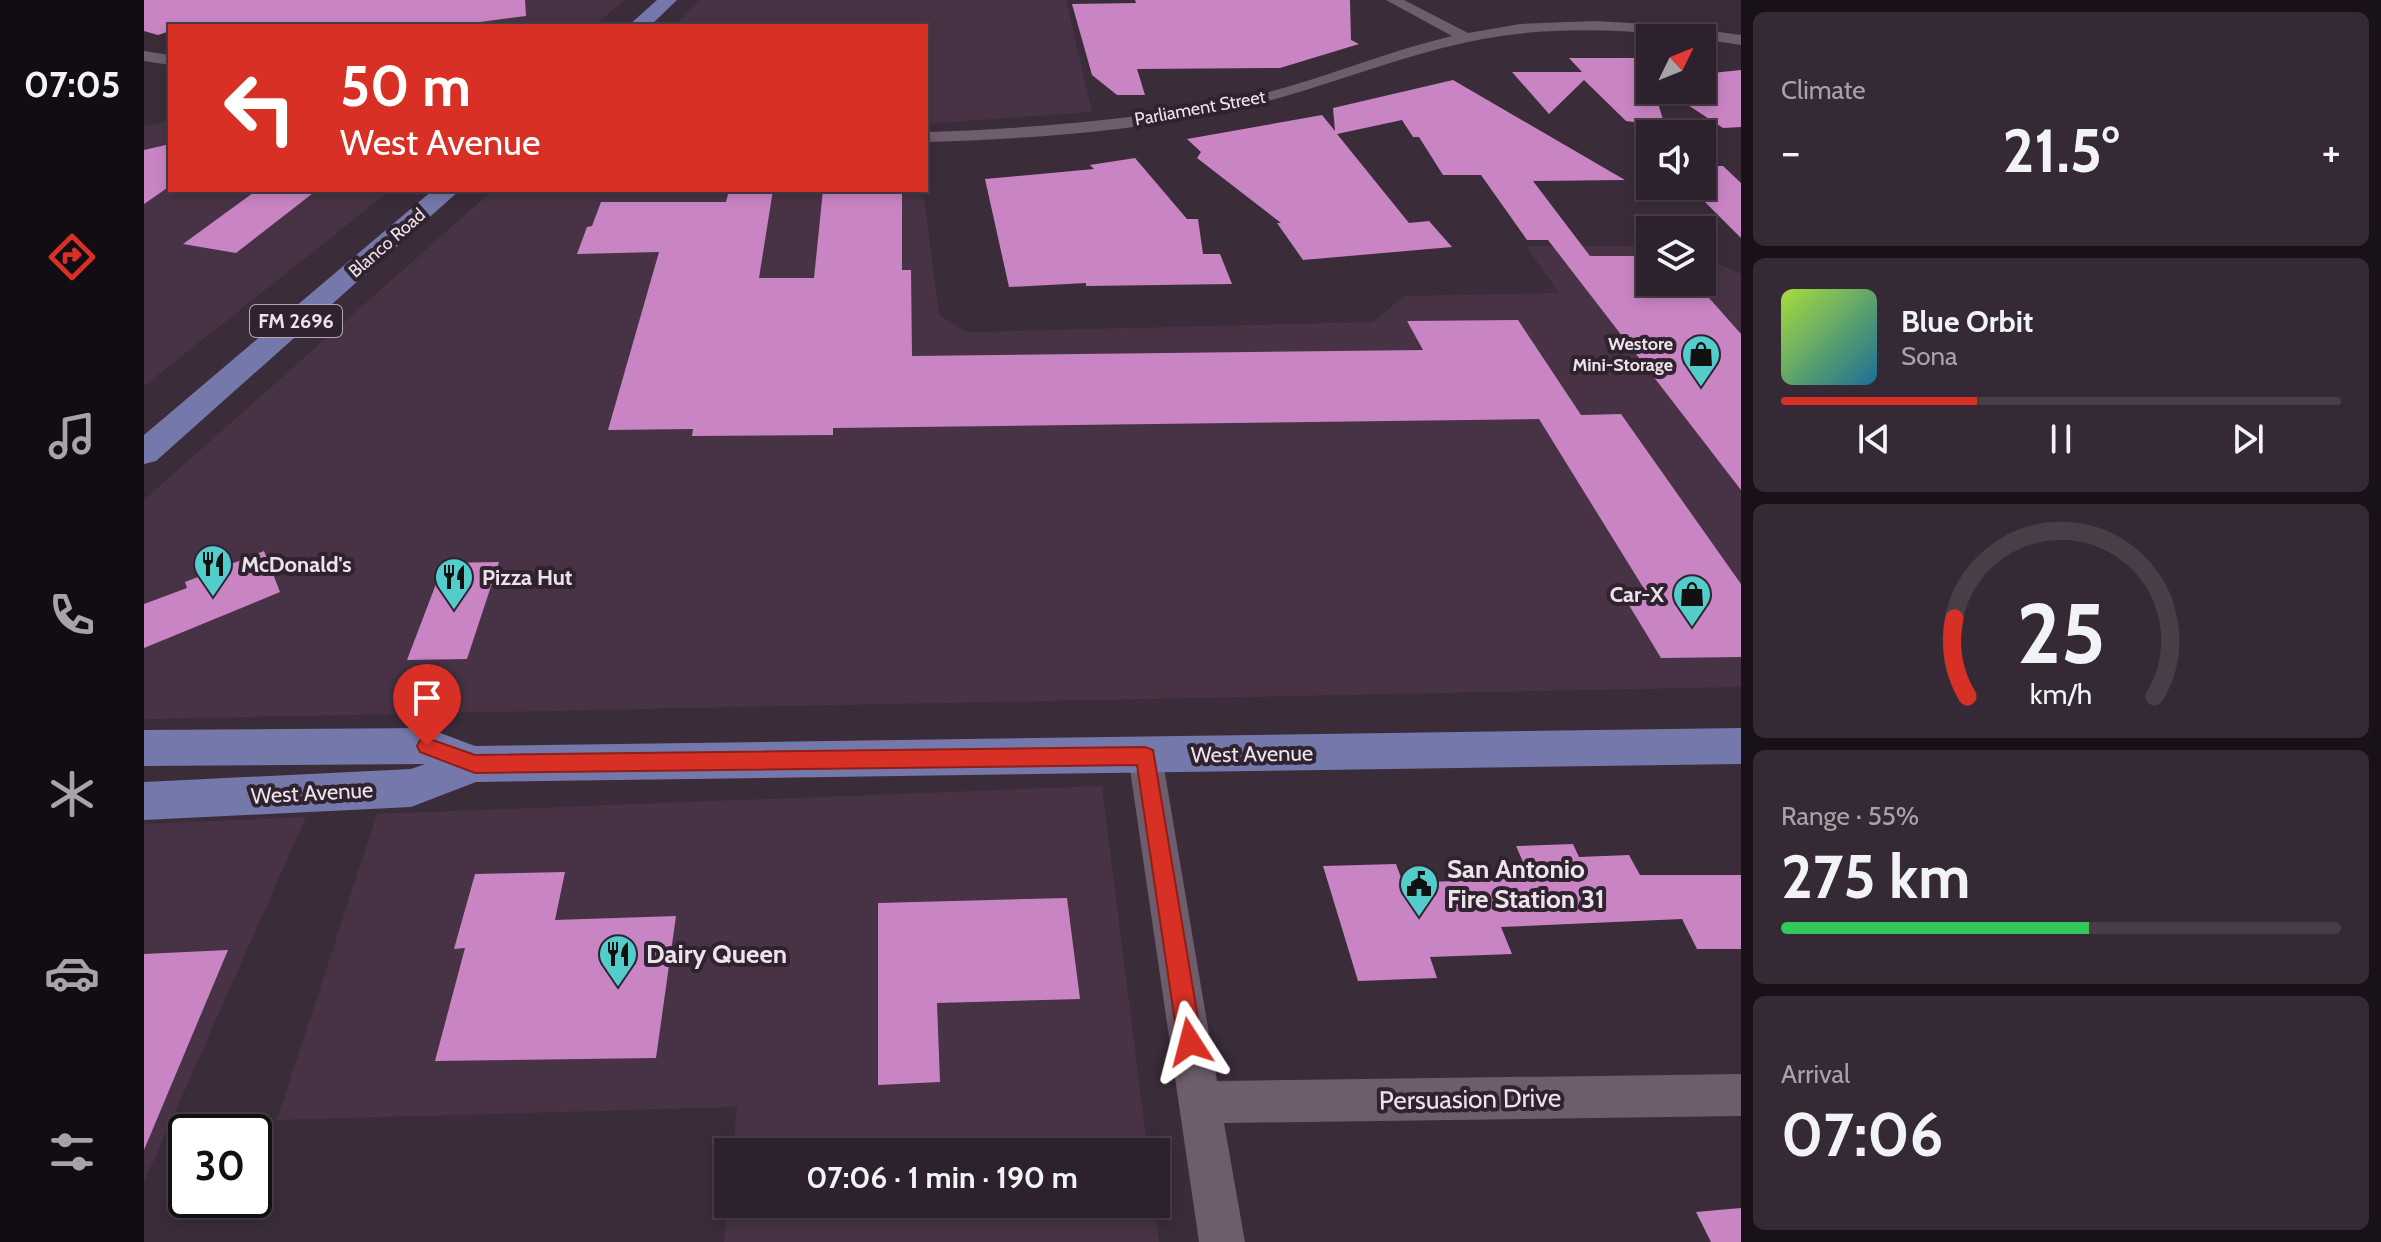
<!DOCTYPE html>
<html lang="en">
<head>
<meta charset="utf-8">
<style>
  body { margin:0; font-family:Cabin,sans-serif; background:#342934; color:#f1f3f6; height:100vh; display:flex; flex-direction:column; font-size:30px; white-space:nowrap }
  * { box-sizing:border-box; margin:0 }
  p { font-size:26px; color:#a6a3a9 }
  .icon { flex:none; width:44px; height:44px; fill:none; stroke:currentColor; stroke-width:2; stroke-linecap:round; stroke-linejoin:round }
  .map { position:relative; flex:1; overflow:hidden }
  .sheet { display:flex; flex-direction:column; gap:12px; padding:12px; background:#181218; width:640px }
  .sheet>* { flex:none }
  .top-card { position:absolute; left:24px; top:24px; width:760px; height:168px; border-radius:0px; box-shadow:0 4px 12px #0003,0 0 0 2px #483e48; background:#d93025; color:#fff; overflow:hidden }
  .needle { width:52px; rotate:47deg }
  .buttons { position:absolute; left:1492px; top:24px; display:grid; gap:16px }
  .buttons a { display:grid; place-items:center; width:80px; height:80px; border-radius:0px; background:#2c212c; box-shadow:0 4px 12px #0003,0 0 0 2px #483e48; font-size:40px }
  .speed { position:absolute; left:24px; top:1114px; display:flex; gap:16px; font-size:40px; font-weight:700; text-align:center }
  .speed>* { display:grid; place-content:center; width:104px; height:104px; border-radius:50%; background:#2c212c; box-shadow:0 4px 12px #0003,0 0 0 2px #483e48; line-height:1 }
  .speed .limit { border:4px solid #111; border-radius:12px; background:#fff; color:#111 }
  .pin { position:absolute; display:grid; place-items:center; width:68px; height:68px; color:#fff; margin:-82px -34px; border-radius:50% 50% 50% 0; rotate:-45deg; box-shadow:0 0 8px #0007 }
  .pin .icon { rotate:45deg }
  .me { position:absolute; width:88px; margin:-44px; rotate:351deg; stroke-linejoin:round; filter:drop-shadow(0 0 6px #0008) }
  .turn { display:flex; align-items:center; gap:28px; height:168px; padding:0 40px; font-size:36px }
  .turn .icon { width:104px; height:104px; stroke-width:2.5 }
  .turn b { display:block; font-size:56px; line-height:68px }
  .big { font-size:60px; font-weight:700; line-height:1.1 }
  .sheet .card { flex:1; display:flex; flex-direction:column; justify-content:center; gap:12px; min-width:0; padding:0 28px; border-radius:12px; background:#342934 }
  .sheet .dial { align-items:center; gap:0 }
  .dial svg { height:208px; overflow:visible; fill:none; stroke:#483e48; stroke-width:7; stroke-linecap:round; text-anchor:middle }
  .dial text { fill:#f1f3f6; stroke:none }
  .song { display:flex; align-items:center; gap:24px }
  .cover { width:96px; height:96px; border-radius:12px; background:linear-gradient(135deg,hsl(80 70% 55%),hsl(200 70% 35%)) }
  .played { height:8px; border-radius:4px; background:linear-gradient(90deg,#d93025 35%,#483e48 35%) }
  .keys { display:flex; justify-content:space-around; direction:ltr }
  .heat { display:flex; justify-content:space-between; align-items:center; font-size:44px; direction:ltr }
  .charge { height:12px; border-radius:6px; background:linear-gradient(90deg,#34c759 55%,#483e48 0) }
  .trip { position:absolute; left:570px; top:1138px; width:456px; height:80px; border-radius:0px; background:#2c212c; box-shadow:0 4px 12px #0003,0 0 0 2px #483e48; font-weight:700; line-height:80px; text-align:center }
  main { display:flex; flex:1; min-height:0 }
  .dock { display:flex; flex-direction:column; width:144px; justify-content:space-around; align-items:center; background:#120d12; color:#a6a3a9 }
  .dock .icon { width:56px; height:56px }
  .dock .on { color:#d93025 }
  .dock b { font-size:36px; color:#f1f3f6 }
  .map>svg:first-child { display:block }
</style>
</head>
<body>
<main>
<nav class="dock">
<b>07:05</b>
<svg class="icon on" aria-label="directions" viewBox="0 0 24 24"><path d="M12 3l9 9-9 9-9-9zM9 14v-3h6M13 9l2 2-2 2"/></svg>
<svg class="icon" aria-label="music" viewBox="0 0 24 24"><path d="M9 18V5l10-2v13"/><circle cx="6" cy="18" r="3"/><circle cx="16" cy="16" r="3"/></svg>
<svg class="icon" aria-label="phone" viewBox="0 0 24 24"><path d="M5 4h4l2 5-3 2q2 4 5 5l2-3 5 2v4C11 20 4 13 5 4z"/></svg>
<svg class="icon" aria-label="climate" viewBox="0 0 24 24"><path d="M12 3v18M4 7l16 10M4 17L20 7"/></svg>
<svg class="icon" aria-label="car" viewBox="0 0 24 24"><path d="M5 17H2v-5l4-1 3-4h7l3 4 3 1v5h-3M9 17h6M6 11h13"/><circle cx="7" cy="17" r="2"/><circle cx="17" cy="17" r="2"/></svg>
<svg class="icon" aria-label="filters" viewBox="0 0 24 24"><path d="M4 7h16M4 17h16"/><circle cx="9" cy="7" r="2"/><circle cx="15" cy="17" r="2"/></svg>
</nav>
<div class="map">
<svg width="1597" height="1242" viewBox="0 0 1597 1242">
  <rect width="100%" height="100%" fill="#3b2c3a"/>
  <path fill="#473345" d="M327,0H481L450,26H289Z
    M557,0H922L948,112L782,124V26H529Z
    M26,120V190H247L0,386V126Z
    M349,190H779L795,315L823,332L1229,322L1260,296L1415,293L1382,246H1506V282H1558V257L1597,274V687L0,719V500Z
    M958,786L1004,1152H589L593,1107L133,1120L233,814Z
    M162,817L0,1182V824Z
    M584,1204H1011L1015,1242H580Z"/>
  <path fill="#c984c4" d="M0,0H381L382,16L306,26H26V31L14,35L0,31Z
    M991,0H1206L1207,40L1215,44L1136,68L993,69L1001,95H973L948,75L928,4L992,3Z
    M1425,58H1499L1506,90H1510L1521,126L1482,121L1440,80L1405,114L1368,72H1438Z
    M1597,70V127L1579,128L1521,90H1558V74Z
    M1309,80L1481,180L1389,181L1446,256H1495L1506,269V282H1551L1597,334V490L1404,240H1383L1337,175H1299L1275,137H1269L1258,120L1193,134L1265,223L1285,221L1308,247L1159,260L1133,223H1137L1053,158L1057,152L1043,139L1178,115L1191,131L1189,108Z
    M26,144V186L0,204V150Z
    M991,158L1043,219H1054L1059,254H1076L1088,284L942,286V283L865,287L841,179L950,169L946,165Z
    M1558,166H1579L1597,183V238L1558,199Z
    M113,190H173L92,253L39,244Z
    M585,190H629L615,278H670L679,190H758V270H767L768,356L1279,350L1263,321L1374,320L1437,415L1477,414L1597,584V657L1517,658L1477,592H1502L1395,419L689,428V435L548,436L549,429L464,430L515,252L433,254L443,227L448,226L457,202H582Z
    M120,551L136,592L0,648V604L43,588L41,582Z
    M355,562L323,659L263,660L300,563Z
    M1429,844L1435,857L1485,855L1496,875H1597V949H1553L1538,919L1357,927L1368,954L1286,957L1293,978L1214,981L1179,866L1252,864L1259,883L1386,878L1372,846Z
    M421,872L411,920L532,916L512,1058L291,1061L321,948L310,949L331,874Z
    M923,898L936,999L793,1003L796,1082L734,1085V903Z
    M84,950L0,1150V954Z
    M1597,1208V1242H1567L1552,1212Z"/>
  <g fill="none" stroke-linecap="round" stroke-linejoin="round">
    <path fill="#6e5d6c" fill-rule="evenodd" d="M1242,0H1260L1324,33L1376,24L1450,21L1524,25L1597,35V45C1512,31 1424,23 1339,39C1252,55 1170,93 1083,111C984,132 883,139 782,142V132C896,128 1010,119 1121,93C1184,77 1244,51 1308,36Z
      M0,51L26,55V65L0,61Z
      M1001,742L1013,746L1018,756L1073,1081L1597,1074V1116L1080,1123L1101,1242H1055L984,756L989,746Z"/>
    <path fill="#7578aa" fill-rule="evenodd" d="M513,0H533L506,26H484Z
      M289,190H316L12,461L0,464V435Z
      M283,728L331,746L1597,728V764L332,782L267,807L0,820V782L267,769L281,764L0,766V730Z"/>
  </g>
  <path fill="#d93025" stroke="#8d1f18" stroke-width="2" d="M283,738L331,755L1001,747L1009,750L1058,1042L1054,1051L1046,1055L1037,1051L1034,1042L993,765L331,773L276,752L273,746L276,740Z"/>
  <defs>
    <symbol id="shop-pin" viewBox="-11 -11 22 30"><path d="M0 17L-7.5 6A9.5 9.5 0 1 1 7.5 6Z" fill="#52cdcc" stroke="#31222f"/><path d="M-5-2.5h2.3a2.7 3.5 0 0 1 5.4 0H5L5.5 6h-11ZM-1.5-2.5h3a1.5 2.3 0 0 0-3 0Z" fill="#111"/></symbol>
    <symbol id="restaurant-pin" viewBox="-11 -11 22 30"><path d="M0 17L-7.5 6A9.5 9.5 0 1 1 7.5 6Z" fill="#52cdcc" stroke="#31222f"/><path d="M-5-6h1v4h1v-4h1v4h1v-4h1v5L-1.5 .5V6h-2V.5L-5-1ZM5-6V6H3V1.5H1.5Q1.5-4 5-6Z" fill="#111"/></symbol>
    <symbol id="civic-pin" viewBox="-11 -11 22 30"><path d="M0 17L-7.5 6A9.5 9.5 0 1 1 7.5 6Z" fill="#52cdcc" stroke="#31222f"/><path d="M-.6-6.5H3V-4.5H.6V-3L4-1V1h2V6H-6V1h2V-1L-.6-3ZM-1.2 2.5V6h2.4V2.5Z" fill="#111"/></symbol>
  </defs>
  <g fill-rule="evenodd">
    <use href="#shop-pin" x="1535" y="332" width="44" height="60"/>
    <use href="#restaurant-pin" x="47" y="542" width="44" height="60"/>
    <use href="#restaurant-pin" x="288" y="555" width="44" height="60"/>
    <use href="#shop-pin" x="1526" y="572" width="44" height="60"/>
    <use href="#civic-pin" x="1253" y="862" width="44" height="60"/>
    <use href="#restaurant-pin" x="452" y="932" width="44" height="60"/>
  </g>
  <g text-anchor="middle" dominant-baseline="central" stroke-width="8" stroke-linejoin="round" paint-order="stroke">
    <g font-size="18" fill="#ece3eb" stroke="#31222f">
      <text transform="translate(1056 108) rotate(-10)">Parliament Street</text>
      <text transform="translate(243 243) rotate(-41)">Blanco Road</text>
    </g>
    <g font-size="18" font-weight="bold" fill="#ece3eb" stroke="#31222f" text-anchor="end">
      <text x="1529" y="344">Westore<tspan x="1529" dy="21">Mini-Storage</tspan></text>
    </g>
    <rect fill="#31222f" stroke="#b4a9b3" stroke-width="2" x="106" y="305" width="92" height="32" rx="6"/>
    <g font-size="20" font-weight="bold" fill="#ece3eb">
      <text x="152" y="321">FM 2696</text>
    </g>
    <g font-size="22" font-weight="bold" fill="#ece3eb" stroke="#31222f" text-anchor="start">
      <text x="97" y="564">McDonald's</text>
      <text x="338" y="577">Pizza Hut</text>
      <text x="1520" y="594" text-anchor="end">Car-X</text>
    </g>
    <g font-size="22" fill="#ece3eb" stroke="#31222f">
      <text transform="translate(1108 754) rotate(-1)">West Avenue</text>
      <text transform="translate(168 793) rotate(-3)">West Avenue</text>
    </g>
    <g font-size="26" font-weight="bold" fill="#ece3eb" stroke="#31222f" text-anchor="start">
      <text x="1303" y="869">San Antonio<tspan x="1303" dy="30">Fire Station 31</tspan></text>
      <text x="502" y="954">Dairy Queen</text>
    </g>
    <g font-size="26" fill="#ece3eb" stroke="#31222f">
      <text transform="translate(1326 1099) rotate(-1)">Persuasion Drive</text>
    </g>
  </g>
</svg>
<div class="buttons">
<a><svg class="needle" viewBox="-14 -14 28 28"><path d="M0-13l5 13h-10z" fill="#e53935"/><path d="M0 13l5-13h-10z" fill="#a6a3a9"/></svg></a>
<a><svg class="icon" aria-label="sound" viewBox="0 0 24 24"><path d="M4 9h4l5-4v14l-5-4H4zM17 9q2 3 0 6"/></svg></a>
<a><svg class="icon" aria-label="layers" viewBox="0 0 24 24"><path d="M12 4l9 5-9 5-9-5zM3 14l9 5 9-5"/></svg></a>
</div>
<div class="speed"><div class="limit">30</div></div>
<div class="pin" style="left:283px;top:746px;background:#d93025"><svg class="icon" aria-label="arrive" viewBox="0 0 24 24"><path d="M6 21V4h12l-3 4 3 4H6"/></svg></div>
<svg class="me" style="left:1046px;top:1042px" viewBox="-20 -20 40 40"><path d="M0-17L14 15 0 8-14 15z" fill="#d93025" stroke="#fff" stroke-width="4"/></svg>
<div class="trip">07:06 · 1 min · 190 m</div>
<div class="top-card">
<div class="turn"><svg class="icon" aria-label="left" viewBox="0 0 24 24"><path d="M17 20v-9H6M10 6l-5 5 5 5"/></svg><div><b>50 m</b>West Avenue</div></div>
</div>
</div>
<section class="sheet">
<div class="card"><p>Climate</p>
<div class="heat"><a>−</a><b class="big">21.5°</b><a>+</a></div>
</div>
<div class="card">
<div class="song"><i class="cover"></i><div><b>Blue Orbit</b><p>Sona</p></div></div>
<div class="played"></div>
<div class="keys"><svg class="icon" aria-label="previous" viewBox="0 0 24 24"><path d="M18 5L8 12l10 7zM5 5v14"/></svg><svg class="icon" aria-label="pause" viewBox="0 0 24 24"><path d="M8 5v14M16 5v14"/></svg><svg class="icon" aria-label="next" viewBox="0 0 24 24"><path d="M6 5l10 7-10 7zM19 5v14"/></svg></div>
</div>
<div class="card dial"><svg viewBox="0 0 100 80">
<path d="M14 69A42 42 0 1 1 86 69"/>
<path d="M14 69A42 42 0 0 1 9 39" stroke="#d93025"/>
<text x="50" y="56" font-size="32" font-weight="700">25</text>
<text x="50" y="72" font-size="11">km/h</text>
</svg></div>
<div class="card"><p>Range · 55%</p><b class="big">275 km</b><div class="charge"></div></div>
<div class="card"><p>Arrival</p><b class="big">07:06</b></div>
</section>
</main>
</body>
</html>
